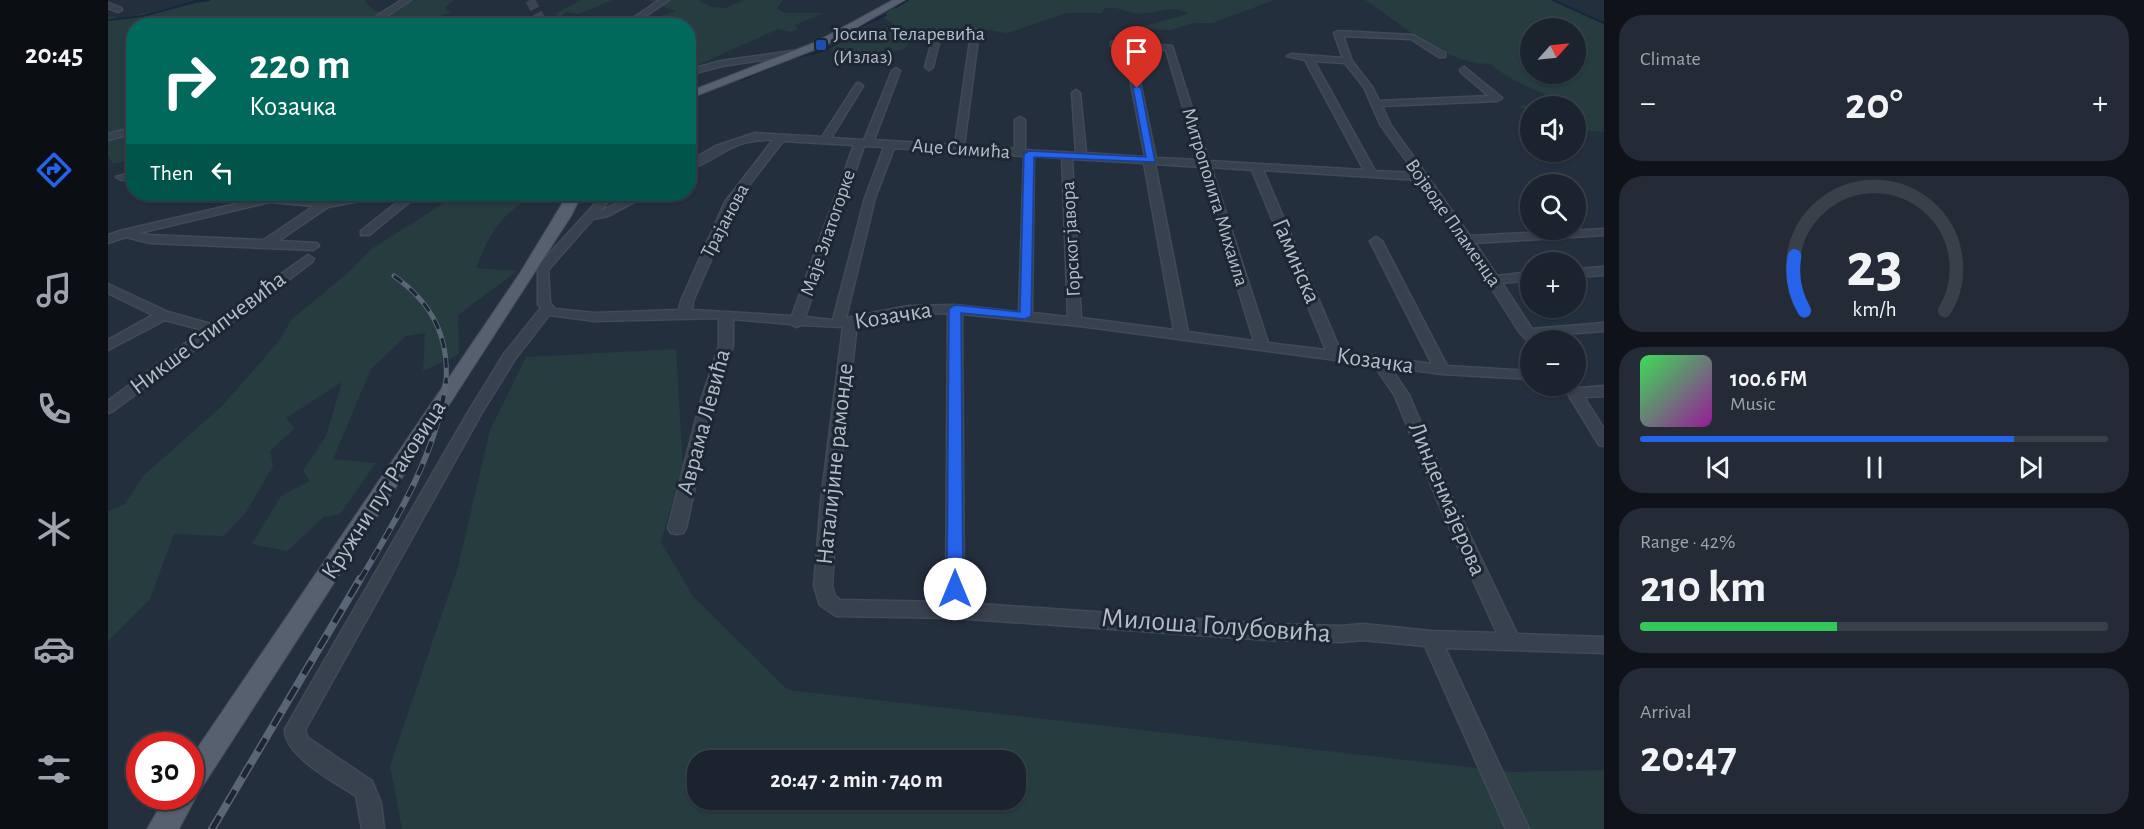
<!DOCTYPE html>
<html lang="en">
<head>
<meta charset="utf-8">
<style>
  body { margin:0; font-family:"Alegreya Sans",sans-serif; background:#242b36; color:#f1f3f6; height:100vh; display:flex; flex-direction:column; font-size:22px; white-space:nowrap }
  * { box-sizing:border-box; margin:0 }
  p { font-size:20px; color:#a0a4aa }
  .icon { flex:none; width:33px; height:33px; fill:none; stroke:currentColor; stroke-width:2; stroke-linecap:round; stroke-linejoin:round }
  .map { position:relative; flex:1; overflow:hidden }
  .panel { display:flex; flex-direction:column; gap:15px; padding:15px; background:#0f1319; width:540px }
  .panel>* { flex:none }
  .hud { position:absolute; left:18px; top:18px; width:570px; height:183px; border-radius:24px; box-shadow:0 2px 4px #0004,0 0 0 2px #39404a; background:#00695c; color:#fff; overflow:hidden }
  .needle { width:39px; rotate:63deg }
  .fabs { position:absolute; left:1412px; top:18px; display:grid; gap:12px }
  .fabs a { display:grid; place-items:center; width:66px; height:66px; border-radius:50%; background:#1b232e; box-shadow:0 2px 4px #0004,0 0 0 2px #39404a; font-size:30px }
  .speed { position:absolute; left:18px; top:732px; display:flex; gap:12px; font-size:30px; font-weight:700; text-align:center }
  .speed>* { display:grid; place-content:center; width:78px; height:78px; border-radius:50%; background:#1b232e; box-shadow:0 2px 4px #0004,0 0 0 2px #39404a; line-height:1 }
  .speed .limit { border:9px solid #d22; background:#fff; color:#111 }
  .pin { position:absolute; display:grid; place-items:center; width:51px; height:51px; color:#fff; margin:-62px -26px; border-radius:50% 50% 50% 0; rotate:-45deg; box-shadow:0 0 6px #0007 }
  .pin .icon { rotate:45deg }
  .me { position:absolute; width:66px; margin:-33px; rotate:0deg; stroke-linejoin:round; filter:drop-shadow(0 0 4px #0008) }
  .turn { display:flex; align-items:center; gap:21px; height:126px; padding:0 24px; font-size:27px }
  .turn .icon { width:78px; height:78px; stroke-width:2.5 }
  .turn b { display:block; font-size:42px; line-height:51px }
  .then { display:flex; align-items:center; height:57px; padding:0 24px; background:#0003; gap:12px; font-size:22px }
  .big { font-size:45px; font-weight:700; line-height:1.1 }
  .panel .tile { flex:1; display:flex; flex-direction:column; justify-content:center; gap:9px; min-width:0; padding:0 21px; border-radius:24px; background:#242b36 }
  .panel .dial { align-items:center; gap:0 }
  .dial svg { height:156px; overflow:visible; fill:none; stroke:#39404a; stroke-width:7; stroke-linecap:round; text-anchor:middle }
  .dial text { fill:#f1f3f6; stroke:none }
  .song { display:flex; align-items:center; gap:18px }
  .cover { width:72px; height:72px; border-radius:9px; background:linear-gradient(135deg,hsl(130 70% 55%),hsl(300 70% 35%)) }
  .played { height:6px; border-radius:3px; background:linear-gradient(90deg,#2563eb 80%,#39404a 80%) }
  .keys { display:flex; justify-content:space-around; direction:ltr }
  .heat { display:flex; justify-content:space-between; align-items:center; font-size:33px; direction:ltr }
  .charge { height:9px; border-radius:4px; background:linear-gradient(90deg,#34c759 42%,#39404a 0) }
  .trip { position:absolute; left:579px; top:750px; width:339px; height:60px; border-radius:24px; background:#1b232e; box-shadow:0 2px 4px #0004,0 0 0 2px #39404a; font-weight:700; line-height:60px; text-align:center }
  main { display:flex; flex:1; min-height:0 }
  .tabs { display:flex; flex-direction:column; width:108px; justify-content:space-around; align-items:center; background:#0b0e12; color:#a0a4aa }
  .tabs .icon { width:42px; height:42px }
  .tabs .current { color:#2563eb }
  .tabs b { font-size:27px; color:#f1f3f6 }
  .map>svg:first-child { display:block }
</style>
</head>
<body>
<main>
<nav class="tabs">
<b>20:45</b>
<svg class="icon current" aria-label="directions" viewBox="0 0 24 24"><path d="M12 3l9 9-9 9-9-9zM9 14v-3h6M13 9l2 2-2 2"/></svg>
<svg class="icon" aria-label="music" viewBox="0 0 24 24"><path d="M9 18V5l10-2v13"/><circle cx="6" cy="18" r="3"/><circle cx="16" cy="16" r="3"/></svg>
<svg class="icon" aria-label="phone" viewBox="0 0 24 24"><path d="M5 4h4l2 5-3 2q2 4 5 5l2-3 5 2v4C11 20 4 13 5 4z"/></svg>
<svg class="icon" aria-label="climate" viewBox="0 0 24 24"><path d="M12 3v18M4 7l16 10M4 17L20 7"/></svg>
<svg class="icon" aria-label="car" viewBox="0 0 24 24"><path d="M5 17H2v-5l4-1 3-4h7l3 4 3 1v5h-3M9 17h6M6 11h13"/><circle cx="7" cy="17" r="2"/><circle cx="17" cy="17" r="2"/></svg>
<svg class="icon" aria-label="filters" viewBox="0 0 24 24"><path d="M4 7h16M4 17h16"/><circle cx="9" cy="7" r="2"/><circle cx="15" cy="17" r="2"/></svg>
</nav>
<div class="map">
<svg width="1496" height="829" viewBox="0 0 1496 829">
  <rect width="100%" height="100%" fill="#242f3e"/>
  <path fill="#263c3f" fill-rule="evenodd" d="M99,0H258L257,2L267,11L278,12L299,0H346L337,7L342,13L298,25L264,21L257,26H26L25,159L5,164L0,156V17L7,16L9,19Z
    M473,0H504L471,14L458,12L452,17L447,14Z
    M534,0H589L603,7L618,8L636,0H675L669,8L677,13H715L687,25L690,29L682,32L670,29L581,69L580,26L565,25L571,22L553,16L568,11L550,5L541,7L544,1Z
    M800,0H1166L1105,23H1087L1062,30L1024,29L1081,14C1063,2 1044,17 1025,13C1014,10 1009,7 997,8L994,13H958L900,33L864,28L816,30L794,50L775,53L746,67L720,47L745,29L770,32L785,24L773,16Z
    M1257,0H1447L1496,23V132L1467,130V106H1422V112L1410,106L1452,102C1429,89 1402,82 1383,64C1335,64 1296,25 1257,0ZM1422,28H1467V74H1422Z
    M351,194H426C392,217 383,230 368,268L409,271L350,315L351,354L315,371L317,333L298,336L263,369L225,459L268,463L232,514L216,517L179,551L144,544L173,496L202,481L195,471L218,436L234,382L178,418L187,428L162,451L165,466L139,511L116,536L66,534L42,599L0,641V511L17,504L35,476L114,406L170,342L184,319L241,272L263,249Z
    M568,349L575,466L553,542L585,596L680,690L1404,772L1496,770V829H294L282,766L350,567L382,430L418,357ZM590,760H908V800H590Z"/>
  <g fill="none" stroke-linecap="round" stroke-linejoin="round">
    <path stroke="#17263c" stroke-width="2" d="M90,0L86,2L101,0
      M1445,0L1496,23
      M788,7L800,0
      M0,20L35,16L86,2
      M633,80L684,58L712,52L732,42L750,27L778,15"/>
    <path stroke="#3a4453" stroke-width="10" stroke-dasharray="10 5" stroke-linecap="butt" d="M422,0L436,26"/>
    <defs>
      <path id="minor" d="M294,0H303L263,26H253Z
        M552,0H561L523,26H513Z
        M0,3L13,8L14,10L10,12L0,8Z
        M867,29L871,31L856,146L907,149V120L912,117L917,120V150L968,153L964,93L968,90L972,93L978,153L1037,157L1016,47L1003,46V42H1006L1064,46L1101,161L1256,170L1197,60L1179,56L1183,54L1235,58L1226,33L1230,31L1305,35L1337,53V57H1331L1303,39L1235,36L1244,61L1264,87L1271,101L1381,96L1353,72L1352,70L1356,67L1394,98L1389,101L1274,106L1282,124L1362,236L1496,229V235L1367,243L1389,276L1422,272V280L1394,283L1424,329L1496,323V331L1429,336L1431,340H1422V343L1412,333L1353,240L1311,180L1155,170L1233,352L1324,364L1262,241L1268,237L1274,241L1339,366L1422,371V379L1334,374L1282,367L1301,395L1346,502L1409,634L1496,637V653L1337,648L1421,829H1398L1317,646L1255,640L1233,642L1161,640L847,618L728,616L712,605L706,586L713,501L735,327L693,325L688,327L682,324L625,319V346L605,407L578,528L575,533L569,534L563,533L560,528L591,407L611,346V318L487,321L441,315L407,359L373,414L197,730L200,738L264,781L273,803L276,829H254L248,796C227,782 176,756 177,729L359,414L396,354L433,308L430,304V266L496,194H506L492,211L529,194H541L500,216L485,219L440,270L442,303L447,309L487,313L571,310L573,301L617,202L665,140C624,138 614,158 580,170V162L608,146L647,133L714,137L748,84L751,83L755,86L723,138L756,140L784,71L788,68L792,71L766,140L847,145L863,34L833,35L825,67L821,70L817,67L827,31ZM1025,48L1058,50L1091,160L1048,158ZM1206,61L1237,63L1256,87L1272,124L1307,173L1267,171ZM675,141L746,145L684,316L584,310L585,301L628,202ZM756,146L776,147L757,198L725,320L697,317ZM786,148L916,156L911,312L847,305L801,306L738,318L767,198ZM926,156L954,158L960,317L924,313ZM964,159L1036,163L1066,330L973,318ZM1047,164L1093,167L1146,341L1080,332ZM1103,167L1144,170L1218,350L1160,343ZM840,313L838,602L732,600L727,596L724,586L729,501L749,324L801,314ZM854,314L972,326L1266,365L1287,396L1330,502L1389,633L1323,631L1255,624L1233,626L1161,624L856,603Z
        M691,50L695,52L694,54L614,66L580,75V70L613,61Z
        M26,127V133L0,140V134Z
        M26,172V178L13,180L8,177Z
        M257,194H278L273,197L220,207L170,241L209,243L211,246L205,250L42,243L18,237L0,243V235L12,231L162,196L217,201ZM162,202L206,206L156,240L42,235L31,233Z
        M300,194H311L261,235H253V231Z
        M200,255L206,259L204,262L5,411L0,413V401L95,330L57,320L0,350V340L45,315L0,293V284L60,312L103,324Z
        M1496,267V275L1467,277V269Z
        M1467,383L1471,388L1496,386V396L1476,397L1496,429V446L1491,445L1455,386H1467Z"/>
      <path id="major" d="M785,0H797L716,46L580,99V92L708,42Z
        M460,194H474L463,216L89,795L71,829H39L58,796H82V759L412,273Z"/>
    </defs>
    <use href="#minor" stroke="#414a57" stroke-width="3"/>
    <use href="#major" stroke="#414a57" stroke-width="2"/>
    <use href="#minor" fill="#38414e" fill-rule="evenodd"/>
    <use href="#major" fill="#56606e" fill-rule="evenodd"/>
    <defs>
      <path id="rail-far2" d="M286,276C324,303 341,336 338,382"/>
      <path id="rail-far1" d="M252,580C289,519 329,453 338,381"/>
      <path id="rail" d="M104,829L252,579"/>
    </defs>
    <use href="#rail-far2" stroke="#5a6575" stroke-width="5"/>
    <use href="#rail-far1" stroke="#5a6575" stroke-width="6"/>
    <use href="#rail" stroke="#5a6575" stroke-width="8"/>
    <use href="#rail-far2" stroke="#1d2633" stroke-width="3" stroke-dasharray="10" stroke-linecap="butt"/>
    <use href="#rail-far1" stroke="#1d2633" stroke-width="4" stroke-dasharray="12" stroke-linecap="butt"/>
    <use href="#rail" stroke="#1d2633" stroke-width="5" stroke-dasharray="15" stroke-linecap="butt"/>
  </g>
  <path fill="#2563eb" stroke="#184099" stroke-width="1.5" d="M1029,86L1033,88L1047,162L926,157L923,316L917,319L853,313L855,589L853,594H841L839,589L841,309L847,305L912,312L916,154L921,151L1038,157L1025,88Z"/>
  <rect fill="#1a4fb4" stroke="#1d2633" stroke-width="2" x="707" y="39" width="12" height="12" rx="3"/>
  <g text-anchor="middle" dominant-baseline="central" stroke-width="6" stroke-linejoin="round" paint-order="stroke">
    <g font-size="20" fill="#b4bcc9" stroke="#1d2633" text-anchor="start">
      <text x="725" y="34">Јосипа Теларевића<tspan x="725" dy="23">(Излаз)</tspan></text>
    </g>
    <g font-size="20" fill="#b4bcc9" stroke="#1d2633">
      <text transform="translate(853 149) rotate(4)">Аце Симића</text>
      <text transform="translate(1107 197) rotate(73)">Митрополита Михаила</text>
      <text transform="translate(617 221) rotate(-62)">Трајанова</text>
      <text transform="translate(1345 223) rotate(55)">Војводе Пламенца</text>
      <text transform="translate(720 233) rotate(-71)">Маје Златогорке</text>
      <text transform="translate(963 239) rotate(-93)">Горског јавора</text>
    </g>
    <g font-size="24" fill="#b4bcc9" stroke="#1d2633">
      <text transform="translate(1188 261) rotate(67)">Гаминска</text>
      <text transform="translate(785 316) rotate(-9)">Козачка</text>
      <text transform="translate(100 333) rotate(-37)">Никше Стипчевића</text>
      <text transform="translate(1267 361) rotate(8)">Козачка</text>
      <text transform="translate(596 422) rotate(-75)">Аврама Левића</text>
      <text transform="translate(727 464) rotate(-84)">Наталијине рамонде</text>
      <text transform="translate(276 490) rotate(-57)">Кружни пут Раковица</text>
      <text transform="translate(1339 499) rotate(67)">Линденмајерова</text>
    </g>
    <g font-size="28" fill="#b4bcc9" stroke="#1d2633">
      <text transform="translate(1108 626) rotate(4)">Милоша Голубовића</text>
    </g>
  </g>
</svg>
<div class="fabs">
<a><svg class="needle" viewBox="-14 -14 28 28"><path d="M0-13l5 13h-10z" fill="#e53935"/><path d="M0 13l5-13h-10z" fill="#a0a4aa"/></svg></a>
<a><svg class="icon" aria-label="sound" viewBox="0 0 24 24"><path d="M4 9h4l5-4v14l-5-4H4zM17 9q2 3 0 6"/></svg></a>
<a><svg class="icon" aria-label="search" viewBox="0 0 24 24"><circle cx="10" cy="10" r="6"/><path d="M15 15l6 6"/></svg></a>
<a>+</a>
<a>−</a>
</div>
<div class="speed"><div class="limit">30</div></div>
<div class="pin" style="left:1029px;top:88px;background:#d93025"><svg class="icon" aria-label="arrive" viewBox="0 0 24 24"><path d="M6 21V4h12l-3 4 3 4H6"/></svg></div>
<svg class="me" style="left:847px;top:589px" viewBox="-20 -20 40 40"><circle r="19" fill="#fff"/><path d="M0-13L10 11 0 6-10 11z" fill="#2563eb"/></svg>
<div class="trip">20:47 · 2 min · 740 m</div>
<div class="hud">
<div class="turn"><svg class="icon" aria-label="right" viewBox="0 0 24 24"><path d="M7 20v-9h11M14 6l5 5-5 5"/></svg><div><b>220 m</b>Козачка</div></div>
<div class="then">Then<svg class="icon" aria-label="left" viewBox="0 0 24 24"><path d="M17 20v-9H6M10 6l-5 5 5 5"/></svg></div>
</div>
</div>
<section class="panel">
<div class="tile"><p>Climate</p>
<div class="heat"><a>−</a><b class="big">20°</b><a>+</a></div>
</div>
<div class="tile dial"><svg viewBox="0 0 100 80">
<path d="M14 69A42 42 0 1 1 86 69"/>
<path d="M14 69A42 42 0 0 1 9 41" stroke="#2563eb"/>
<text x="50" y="56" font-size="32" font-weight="700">23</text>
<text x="50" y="72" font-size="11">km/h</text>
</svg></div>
<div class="tile">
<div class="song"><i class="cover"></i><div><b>100.6 FM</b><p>Music</p></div></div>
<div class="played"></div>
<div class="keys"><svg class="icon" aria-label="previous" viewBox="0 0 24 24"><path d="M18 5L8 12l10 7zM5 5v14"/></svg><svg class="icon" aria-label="pause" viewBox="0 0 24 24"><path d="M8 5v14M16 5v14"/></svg><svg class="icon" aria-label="next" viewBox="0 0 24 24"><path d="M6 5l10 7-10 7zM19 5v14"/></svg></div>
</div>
<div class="tile"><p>Range · 42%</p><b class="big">210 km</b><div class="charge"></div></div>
<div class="tile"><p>Arrival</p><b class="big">20:47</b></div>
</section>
</main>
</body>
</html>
